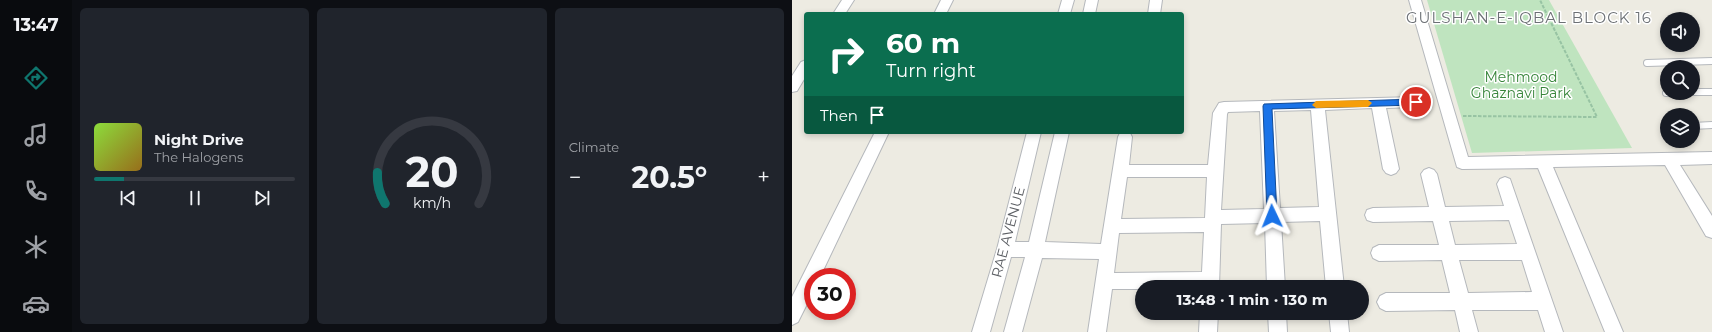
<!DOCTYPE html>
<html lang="en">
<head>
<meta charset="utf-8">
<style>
  body { margin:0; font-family:Montserrat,sans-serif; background:#20242c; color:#f1f3f6; height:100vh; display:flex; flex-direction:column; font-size:15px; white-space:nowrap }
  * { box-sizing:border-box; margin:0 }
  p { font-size:13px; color:#9ea1a6 }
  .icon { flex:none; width:22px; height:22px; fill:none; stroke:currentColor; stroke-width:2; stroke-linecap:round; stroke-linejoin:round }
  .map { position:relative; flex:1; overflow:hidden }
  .panel { display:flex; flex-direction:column; gap:8px; padding:8px; background:#0d0f14; width:720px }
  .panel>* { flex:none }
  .banner { position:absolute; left:12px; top:12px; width:380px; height:122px; border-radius:4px; box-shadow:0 2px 6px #0003; background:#0b6e4f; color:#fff; overflow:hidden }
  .fabs { position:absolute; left:868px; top:12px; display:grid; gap:8px }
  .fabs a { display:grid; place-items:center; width:40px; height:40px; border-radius:50%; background:#171b24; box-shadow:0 2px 6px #0003; font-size:20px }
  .speed { position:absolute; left:12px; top:268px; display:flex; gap:8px; font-size:20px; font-weight:700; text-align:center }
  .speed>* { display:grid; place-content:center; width:52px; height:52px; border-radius:50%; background:#171b24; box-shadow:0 2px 6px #0003; line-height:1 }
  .speed .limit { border:6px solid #d22; background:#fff; color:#111 }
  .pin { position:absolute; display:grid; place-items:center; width:34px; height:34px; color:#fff; margin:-17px; border:2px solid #fff; border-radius:50%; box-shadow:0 1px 4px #0007 }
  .me { position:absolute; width:44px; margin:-22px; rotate:358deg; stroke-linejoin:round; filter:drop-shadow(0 0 3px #0008) }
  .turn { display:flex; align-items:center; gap:14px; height:84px; padding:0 16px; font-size:18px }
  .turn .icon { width:52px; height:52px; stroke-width:2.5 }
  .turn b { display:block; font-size:28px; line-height:34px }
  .then { display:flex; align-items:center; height:38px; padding:0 16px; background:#0003; gap:8px; font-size:15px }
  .big { font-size:30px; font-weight:700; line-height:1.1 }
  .panel .widget { flex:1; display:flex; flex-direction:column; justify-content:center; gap:6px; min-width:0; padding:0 14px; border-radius:6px; background:#20242c }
  .panel .dial { align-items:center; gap:0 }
  .dial svg { height:104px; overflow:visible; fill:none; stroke:#363941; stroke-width:7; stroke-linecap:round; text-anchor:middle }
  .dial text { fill:#f1f3f6; stroke:none }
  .song { display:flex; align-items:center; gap:12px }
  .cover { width:48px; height:48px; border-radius:6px; background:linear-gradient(135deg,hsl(90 70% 55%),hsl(40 70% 35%)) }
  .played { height:4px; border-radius:2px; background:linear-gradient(90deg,#0f766e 15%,#363941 15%) }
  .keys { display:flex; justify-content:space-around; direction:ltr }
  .heat { display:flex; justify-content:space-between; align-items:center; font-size:22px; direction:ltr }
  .panel .tiles { flex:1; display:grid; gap:8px; grid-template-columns:repeat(3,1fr) }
  .trip { position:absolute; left:343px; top:280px; width:234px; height:40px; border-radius:20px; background:#171b24; box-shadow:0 2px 6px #0003; font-weight:700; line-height:40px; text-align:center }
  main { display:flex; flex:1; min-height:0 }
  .tabs { display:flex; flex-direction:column; width:72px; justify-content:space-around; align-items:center; background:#090b0e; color:#9ea1a6 }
  .tabs .icon { width:28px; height:28px }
  .tabs .active { color:#0f766e }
  .tabs b { font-size:18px; color:#f1f3f6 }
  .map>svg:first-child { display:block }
</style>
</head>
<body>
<main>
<nav class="tabs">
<b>13:47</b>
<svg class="icon active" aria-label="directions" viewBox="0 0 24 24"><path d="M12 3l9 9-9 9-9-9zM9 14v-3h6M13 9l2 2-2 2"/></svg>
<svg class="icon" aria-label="music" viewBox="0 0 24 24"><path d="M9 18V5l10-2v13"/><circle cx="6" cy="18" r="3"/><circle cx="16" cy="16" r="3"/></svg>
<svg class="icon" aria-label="phone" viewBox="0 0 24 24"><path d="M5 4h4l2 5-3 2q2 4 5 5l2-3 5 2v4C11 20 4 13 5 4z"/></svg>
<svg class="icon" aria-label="climate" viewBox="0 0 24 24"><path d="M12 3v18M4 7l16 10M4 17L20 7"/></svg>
<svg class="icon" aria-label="car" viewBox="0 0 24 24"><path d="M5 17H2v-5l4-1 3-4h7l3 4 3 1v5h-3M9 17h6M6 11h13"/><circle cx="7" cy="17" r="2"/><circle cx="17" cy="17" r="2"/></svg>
</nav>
<section class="panel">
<div class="tiles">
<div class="widget">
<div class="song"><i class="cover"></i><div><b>Night Drive</b><p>The Halogens</p></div></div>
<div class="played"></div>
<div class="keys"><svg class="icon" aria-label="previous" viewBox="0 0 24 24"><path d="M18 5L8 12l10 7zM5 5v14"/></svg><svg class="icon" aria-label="pause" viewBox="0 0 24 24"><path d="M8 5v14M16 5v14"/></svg><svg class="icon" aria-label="next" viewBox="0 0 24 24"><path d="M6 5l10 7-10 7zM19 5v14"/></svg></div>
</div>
<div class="widget dial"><svg viewBox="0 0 100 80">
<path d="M14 69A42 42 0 1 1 86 69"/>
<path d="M14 69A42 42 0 0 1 8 45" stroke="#0f766e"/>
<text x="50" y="56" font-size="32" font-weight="700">20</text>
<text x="50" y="72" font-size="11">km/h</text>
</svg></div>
<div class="widget"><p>Climate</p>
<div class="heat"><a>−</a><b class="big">20.5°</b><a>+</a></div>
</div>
</div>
</section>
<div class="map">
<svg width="920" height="332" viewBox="0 0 920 332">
  <rect width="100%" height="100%" fill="#edebe2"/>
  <path fill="#bfe4bf" d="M635,0H757L840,148L680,153Z"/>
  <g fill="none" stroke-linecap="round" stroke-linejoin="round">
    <defs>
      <path id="lane" d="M855,63L920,61
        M901,92H920
        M874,93H887
        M901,126L920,125"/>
      <path id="street" d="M50,0H62L53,14H41Z
        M149,0H161L154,14H142Z
        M270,0H282L278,14H266Z
        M294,0H306L303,14H291Z
        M358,0H370L368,14H356Z
        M617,0H629L676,157L920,152V164L888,165L920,216V238L914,236L873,165L761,167L831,332H813L746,168L670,169L665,167Z
        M14,60V76L5,91L0,92V76L9,62Z
        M624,97L629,98L631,102L629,106L624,107L594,108L607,169L604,173L599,175L594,173L591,169L580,108L533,110L552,287H534L528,221L489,222L493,287H475L473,223L429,224L427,287H350V289H320L314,332H296L307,259L250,258L230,332H212L233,257H219L198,332H180L205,249L235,132H249L223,242H237L263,132H277L253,242L309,244L326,137L328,133H338L340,137L337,165H416L421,113L427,103L432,102ZM519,110L527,207L488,208L482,111ZM468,111L472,209L429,210L435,114L436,112ZM335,177H415L413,218L329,219ZM412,232L410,272L322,273L327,233Z
        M83,132H97L28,277H21V292L6,322L0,325V297Z
        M637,168L642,170L645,174L653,207L712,206L705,184L708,179L713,177L718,179L771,332H753L746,310H680L686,332H668L663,310L594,311L588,308L585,302L588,296L594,293H658L650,260L587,261L581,258L579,253L581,248L587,245H647L641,221L581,222L575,220L573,215L575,210L581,208L637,207L629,174L632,170ZM717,220L725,244L663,245L657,221ZM667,260H730L740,292L676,293Z
        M408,313H426L425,332H407Z
        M476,313H494L495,332H477Z
        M537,313H555L557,332H539Z"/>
    </defs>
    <use href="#lane" stroke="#b5b8bc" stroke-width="8"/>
    <use href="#street" stroke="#b5b8bc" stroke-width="2"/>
    <path stroke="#97c3a3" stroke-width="2" stroke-dasharray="3.5 1.5" stroke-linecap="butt" d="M671,116L805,117L748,0"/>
    <use href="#lane" stroke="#fff" stroke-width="6"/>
    <use href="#street" fill="#fff" fill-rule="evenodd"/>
  </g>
  <path fill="#1a73e8" stroke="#114b97" d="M624,99L628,102L624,105L480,109L485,216L483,219L480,220L476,219L475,216L471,106L472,104Z"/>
  <path fill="#f59e0b" d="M576,100L580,103L576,107L524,108L520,105L524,101Z"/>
  <g text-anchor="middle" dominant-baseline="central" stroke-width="3" stroke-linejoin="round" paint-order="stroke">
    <g font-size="14" fill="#37853a" stroke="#fff">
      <text x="729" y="77">Mehmood<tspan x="729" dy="16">Ghaznavi Park</tspan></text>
    </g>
    <g font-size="14" fill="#5b5e63" stroke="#fff">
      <text transform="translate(216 232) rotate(-75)">RAE AVENUE</text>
    </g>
    <g font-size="15" letter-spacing="1" fill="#6c7075" stroke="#fff">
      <text x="737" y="17">GULSHAN-E-IQBAL BLOCK 16</text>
    </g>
  </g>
</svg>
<div class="fabs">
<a><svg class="icon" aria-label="sound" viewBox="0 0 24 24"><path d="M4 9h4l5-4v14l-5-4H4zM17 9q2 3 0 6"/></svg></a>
<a><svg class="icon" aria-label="search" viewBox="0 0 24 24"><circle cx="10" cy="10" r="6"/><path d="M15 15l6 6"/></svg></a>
<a><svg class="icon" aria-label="layers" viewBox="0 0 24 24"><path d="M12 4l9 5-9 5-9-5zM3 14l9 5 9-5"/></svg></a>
</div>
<div class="speed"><div class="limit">30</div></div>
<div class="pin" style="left:624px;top:102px;background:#d93025"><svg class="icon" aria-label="arrive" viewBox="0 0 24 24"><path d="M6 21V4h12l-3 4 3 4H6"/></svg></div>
<svg class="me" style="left:480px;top:216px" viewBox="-20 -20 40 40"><path d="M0-17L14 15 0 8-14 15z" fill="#1a73e8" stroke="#fff" stroke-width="4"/></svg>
<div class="trip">13:48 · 1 min · 130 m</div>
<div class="banner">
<div class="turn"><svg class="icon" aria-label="right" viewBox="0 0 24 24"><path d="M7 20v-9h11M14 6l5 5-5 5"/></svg><div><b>60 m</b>Turn right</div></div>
<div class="then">Then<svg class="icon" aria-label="arrive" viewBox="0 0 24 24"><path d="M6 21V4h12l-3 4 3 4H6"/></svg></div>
</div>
</div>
</main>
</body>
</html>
